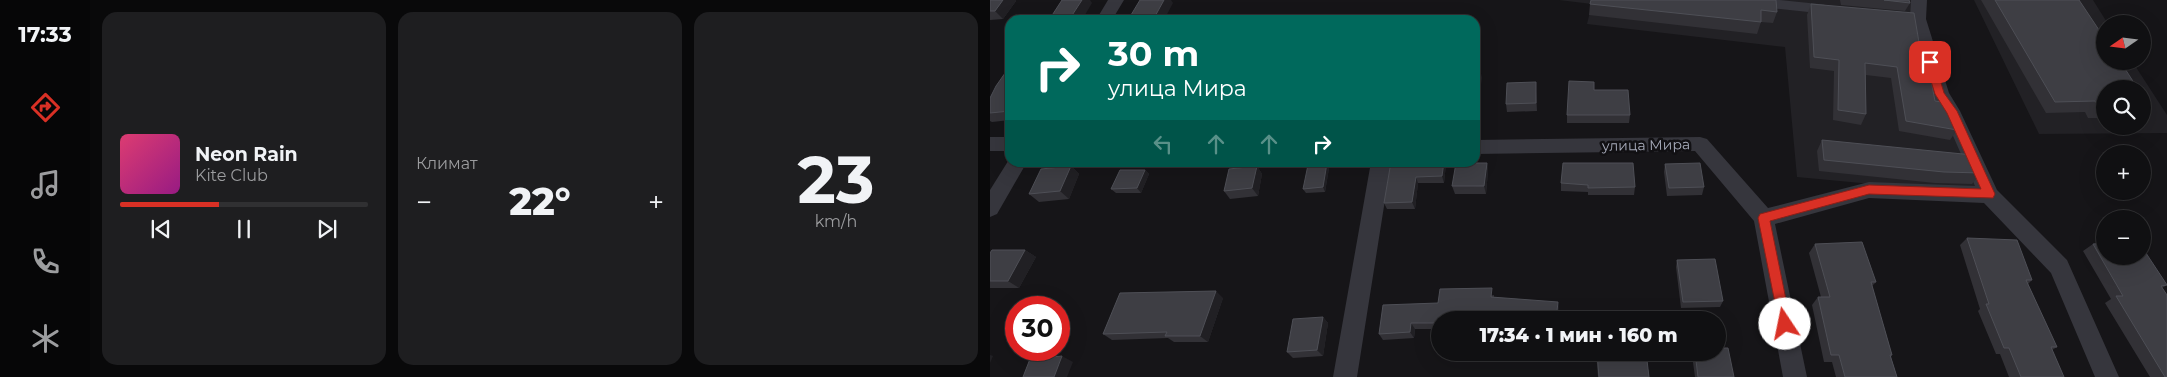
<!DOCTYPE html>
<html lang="ru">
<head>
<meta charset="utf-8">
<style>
  body { margin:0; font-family:Montserrat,sans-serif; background:#1e1e20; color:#f1f3f6; height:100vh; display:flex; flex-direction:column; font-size:19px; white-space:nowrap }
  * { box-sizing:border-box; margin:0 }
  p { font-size:16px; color:#9c9d9f }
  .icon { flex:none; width:28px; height:28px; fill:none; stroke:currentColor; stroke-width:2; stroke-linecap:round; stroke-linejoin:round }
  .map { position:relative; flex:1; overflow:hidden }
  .sheet { display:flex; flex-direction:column; gap:12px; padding:12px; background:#09090a; width:900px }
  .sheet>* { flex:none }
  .banner { position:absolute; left:15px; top:15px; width:475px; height:152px; border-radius:15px; box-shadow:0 5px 20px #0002,0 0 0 1px #303032; background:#00695c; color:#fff; overflow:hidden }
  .needle { width:32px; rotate:256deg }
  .controls { position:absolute; left:1106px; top:15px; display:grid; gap:10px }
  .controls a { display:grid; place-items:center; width:55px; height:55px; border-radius:50%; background:#101012; box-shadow:0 5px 20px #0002,0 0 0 1px #303032; font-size:25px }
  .speed { position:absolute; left:15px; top:296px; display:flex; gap:10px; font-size:25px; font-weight:700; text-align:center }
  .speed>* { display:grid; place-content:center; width:65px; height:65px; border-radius:50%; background:#101012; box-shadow:0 5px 20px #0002,0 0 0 1px #303032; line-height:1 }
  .speed .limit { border:8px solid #d22; background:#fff; color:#111 }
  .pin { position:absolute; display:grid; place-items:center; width:42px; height:42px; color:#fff; margin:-21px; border-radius:10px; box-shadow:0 2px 8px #0006 }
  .me { position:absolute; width:55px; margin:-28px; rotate:349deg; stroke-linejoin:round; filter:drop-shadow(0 0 4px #0008) }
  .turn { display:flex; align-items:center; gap:18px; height:105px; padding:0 20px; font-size:22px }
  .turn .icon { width:65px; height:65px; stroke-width:2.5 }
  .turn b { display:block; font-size:35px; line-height:42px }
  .lanes { display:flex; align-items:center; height:48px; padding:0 20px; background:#0003; justify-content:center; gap:25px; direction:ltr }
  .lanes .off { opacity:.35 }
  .big { font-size:38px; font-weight:800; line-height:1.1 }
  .sheet .widget { flex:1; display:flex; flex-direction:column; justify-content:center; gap:8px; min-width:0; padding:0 18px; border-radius:15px; background:#1e1e20 }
  .sheet .dial { align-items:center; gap:0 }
  .dial b { font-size:65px; line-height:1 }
  .song { display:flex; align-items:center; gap:15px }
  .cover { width:60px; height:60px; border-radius:8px; background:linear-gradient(135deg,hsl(340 70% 55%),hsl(310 70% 35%)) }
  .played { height:5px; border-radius:2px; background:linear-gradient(90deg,#d93025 40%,#303032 40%) }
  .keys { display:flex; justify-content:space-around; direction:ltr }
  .heat { display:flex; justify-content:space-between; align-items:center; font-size:28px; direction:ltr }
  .sheet .tiles { flex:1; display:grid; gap:12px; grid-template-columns:repeat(3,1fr) }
  .trip { position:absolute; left:441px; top:311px; width:295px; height:50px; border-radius:25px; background:#101012; box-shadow:0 5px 20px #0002,0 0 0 1px #303032; font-weight:800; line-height:50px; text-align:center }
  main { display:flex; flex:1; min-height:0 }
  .menu { display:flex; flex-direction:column; width:90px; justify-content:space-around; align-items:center; background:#060607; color:#9c9d9f }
  .menu .icon { width:35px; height:35px }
  .menu .current { color:#d93025 }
  .menu b { font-size:22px; color:#f1f3f6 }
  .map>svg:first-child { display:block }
</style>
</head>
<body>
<main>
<nav class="menu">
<b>17:33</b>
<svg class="icon current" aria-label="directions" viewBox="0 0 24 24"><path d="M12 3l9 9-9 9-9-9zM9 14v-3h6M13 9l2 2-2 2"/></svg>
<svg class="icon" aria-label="music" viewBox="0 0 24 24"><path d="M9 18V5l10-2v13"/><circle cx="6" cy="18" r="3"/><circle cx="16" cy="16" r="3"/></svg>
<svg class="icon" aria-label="phone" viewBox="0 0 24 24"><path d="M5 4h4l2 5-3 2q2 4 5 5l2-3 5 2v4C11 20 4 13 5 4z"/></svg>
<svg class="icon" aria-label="climate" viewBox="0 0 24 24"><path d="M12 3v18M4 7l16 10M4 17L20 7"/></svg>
</nav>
<section class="sheet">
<div class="tiles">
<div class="widget">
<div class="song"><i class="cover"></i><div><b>Neon Rain</b><p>Kite Club</p></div></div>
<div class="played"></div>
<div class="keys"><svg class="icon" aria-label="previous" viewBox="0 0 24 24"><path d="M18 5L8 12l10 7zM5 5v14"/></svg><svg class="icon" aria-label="pause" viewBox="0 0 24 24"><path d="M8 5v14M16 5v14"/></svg><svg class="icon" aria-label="next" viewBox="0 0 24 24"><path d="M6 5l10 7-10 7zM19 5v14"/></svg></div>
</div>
<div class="widget"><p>Климат</p>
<div class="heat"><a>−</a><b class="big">22°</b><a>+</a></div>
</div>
<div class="widget dial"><b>23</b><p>km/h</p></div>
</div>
</section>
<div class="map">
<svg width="1177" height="377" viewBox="0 0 1177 377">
  <rect width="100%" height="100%" fill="#161518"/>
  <path fill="#222125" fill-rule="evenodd" d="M569,0H929L928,19L999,195L807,177L795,47L597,24L602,4Z
    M984,0H1103L1118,24H1115V61H1142L1177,115V133L1049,134ZM1115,89H1152V126H1115Z"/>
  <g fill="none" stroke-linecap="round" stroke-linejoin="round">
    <path stroke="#36363d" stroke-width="9" d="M775,3L833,9"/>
    <path fill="#36363d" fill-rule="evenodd" d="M118,0H134L122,20H106Z
      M921,0H937L936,19L959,93L970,111L1007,190L1077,260L1129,377H1105L1061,273L994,203L879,198L785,224L817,377H793L764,221L705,151L485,154V140L710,137L717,139L778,208L879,182L985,186L953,113L941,94L920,19Z
      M0,137H20V151H0Z
      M20,158V162H37L7,214L0,217V190Z
      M381,162H401L367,377H343Z"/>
  </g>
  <path fill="#323136" d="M0,0H25L26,1L13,19L0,20Z
    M786,0L787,12L783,23L771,22L767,34L599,15L600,4Z
    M850,0H919L920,3L915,11L851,5Z
    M991,0H1089L1115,89V118H1098L1095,112L1056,113Z
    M821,4L931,54L945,101L967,130L960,140L909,131L901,78L876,75V114L871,125L843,120L844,71L820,68L817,15Z
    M20,66V120L2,122L0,121V98Z
    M604,90L640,115L639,123H577V115Z
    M546,91L547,111L517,112L516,104Z
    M1152,96L1160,107L1152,114Z
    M832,140L991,173L982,184L945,183L829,171L827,151Z
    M401,162L456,164L454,183H428L425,209H397L394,203Z
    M497,163L498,171L496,194H465L462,186Z
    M675,164L714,187L712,195L677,196L674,172Z
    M81,166L89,174L79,199L49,202L39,194Z
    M267,166L272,174L268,196L240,199L234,191Z
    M339,168L335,192L316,193L313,189Z
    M155,170L159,174L151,193H126L121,189Z
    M571,183L645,187L644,195H598V192L571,191Z
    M977,238L1042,280L1038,284L1067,347L1062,350L1074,377H1019L1010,354H1006L988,311L990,309L970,245Z
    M825,244L886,282L882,286L902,355L901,357L907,377H846L842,362H834L822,305L828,297H831L819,253Z
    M1103,244L1177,285L1172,288L1177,377H1160L1115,303L1121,299L1093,251Z
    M35,250L46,257L29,288H0V253Z
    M687,260L733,301L730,307L691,308L686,267Z
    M504,295V297L569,308L450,320V329H425L424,338L393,340L389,334L448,303Z
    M233,298L218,342H184L178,338L122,340L113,334Z
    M333,317L338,323L333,356L303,358L297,352Z
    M606,352H656L659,377H608Z
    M703,352H728L744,377H705L702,355Z"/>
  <path fill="#212024" d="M13,0H25L26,1L13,19L5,11Z
    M92,0H100L102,3L92,20H79Z
    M174,0H181L183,3L174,20H163Z
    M490,69L492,78L487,112L485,104Z
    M454,162H456V164L454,183L452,176Z
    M337,163L339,168L335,192L333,187Z
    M497,163L498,171L496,194L494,186Z
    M81,166L89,174L79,199L70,191Z
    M267,166L272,174L268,196L262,188Z
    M155,170L159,174L151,193L147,188Z
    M426,177L428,183L425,209L422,202Z
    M35,250L46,257L29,288L18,281Z
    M226,291L233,298L218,342L210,336Z
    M568,302L569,308L567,320H566Z
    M333,317L338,323L333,356L327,350Z
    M421,323L425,329L424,338L420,332Z
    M0,355L3,356L0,363Z
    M72,356L83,362L77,377H64Z"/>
  <path fill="#3e3e44" stroke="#4e4f56" d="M0,0H13L5,11H0Z
    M72,0H92L79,20H59Z
    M150,0H174L163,20H138Z
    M601,0H786L787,12L771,10V22L600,4Z
    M894,0H919L920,3Z
    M1005,0H1089L1115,39V61H1130L1148,89H1115V107H1109L1105,101L1065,102Z
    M821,4L924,13L931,54L936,55L945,101L958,103L965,117L967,130L916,121L907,67L875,63L876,114L848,110L849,60L824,57Z
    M20,66V111L0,113V98L6,86Z
    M485,69H490L485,104Z
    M579,81L604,82V90H638L640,115H577Z
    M546,82V103L516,104L517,83Z
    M1152,96L1160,107H1152Z
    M832,140L983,155L991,173L954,172L834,160Z
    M401,162H454L452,176L426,177L422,202L394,203Z
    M337,163L333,187L313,189L318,165Z
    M466,163H497L494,186H462Z
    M573,163H643L645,187L598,188V185L571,183Z
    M710,163L714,187L679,188L675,164Z
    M81,166L70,191L39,194L51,169Z
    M267,166L262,188L234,191L239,169Z
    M130,170H155L147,188L121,189Z
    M977,238L1027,240L1042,280H1036L1067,347H1061L1074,377H1031L1019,348H1014L996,304H999Z
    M872,242L886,282H881L902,355H900L907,377H855L849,355H841L828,297H840L825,244Z
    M1115,243V256H1152V247L1177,285L1171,286L1177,295V377H1175L1126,296H1133L1103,244Z
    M2,250H35L18,281H0V253Z
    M725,259L733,301L693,302L687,260Z
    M502,288L501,297L568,302L566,320H450V323H421L420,332L389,334L393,305L448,303L450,289Z
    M226,291L210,336H175L177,332L113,334L130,293Z
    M333,317L327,350L297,352L303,319Z
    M728,348H738L744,377H708L705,352H728Z
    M607,352H656L659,377H609Z
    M72,356L64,377H33L40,359Z"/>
  <path fill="#d93025" stroke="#8d1f18" d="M940,59L945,62L954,93L967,111L1005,194L1003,198L879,194L780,221L801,324L799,328L795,330L790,328L768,218L770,214L879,185L991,189L957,113L945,94L935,62Z"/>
  <g text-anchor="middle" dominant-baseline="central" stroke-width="5" stroke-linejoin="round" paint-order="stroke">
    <g font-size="14" fill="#a6aab9" stroke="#111013">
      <text transform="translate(656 145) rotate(-1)">улица Мира</text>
    </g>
  </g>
</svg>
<div class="controls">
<a><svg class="needle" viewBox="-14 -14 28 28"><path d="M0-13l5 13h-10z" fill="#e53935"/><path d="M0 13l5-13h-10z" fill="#9c9d9f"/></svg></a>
<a><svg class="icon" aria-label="search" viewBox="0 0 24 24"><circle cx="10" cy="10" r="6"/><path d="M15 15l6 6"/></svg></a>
<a>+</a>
<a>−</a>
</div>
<div class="speed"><div class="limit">30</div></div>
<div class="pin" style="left:940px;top:62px;background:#d93025"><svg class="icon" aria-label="arrive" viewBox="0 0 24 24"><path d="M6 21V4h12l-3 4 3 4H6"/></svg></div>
<svg class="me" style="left:795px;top:324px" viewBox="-20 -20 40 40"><circle r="19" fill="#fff"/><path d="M0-13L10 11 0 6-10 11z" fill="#d93025"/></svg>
<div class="trip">17:34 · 1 мин · 160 m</div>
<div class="banner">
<div class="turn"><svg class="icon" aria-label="right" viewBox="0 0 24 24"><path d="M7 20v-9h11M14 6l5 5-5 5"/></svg><div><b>30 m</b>улица Мира</div></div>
<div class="lanes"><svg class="icon off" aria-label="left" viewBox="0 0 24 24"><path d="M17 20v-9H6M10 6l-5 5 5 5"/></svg><svg class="icon off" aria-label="ahead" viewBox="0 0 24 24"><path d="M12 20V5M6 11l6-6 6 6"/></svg><svg class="icon off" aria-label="ahead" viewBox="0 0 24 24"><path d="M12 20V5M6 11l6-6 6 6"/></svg><svg class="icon" aria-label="right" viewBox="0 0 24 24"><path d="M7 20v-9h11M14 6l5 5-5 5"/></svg></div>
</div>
</div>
</main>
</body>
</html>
